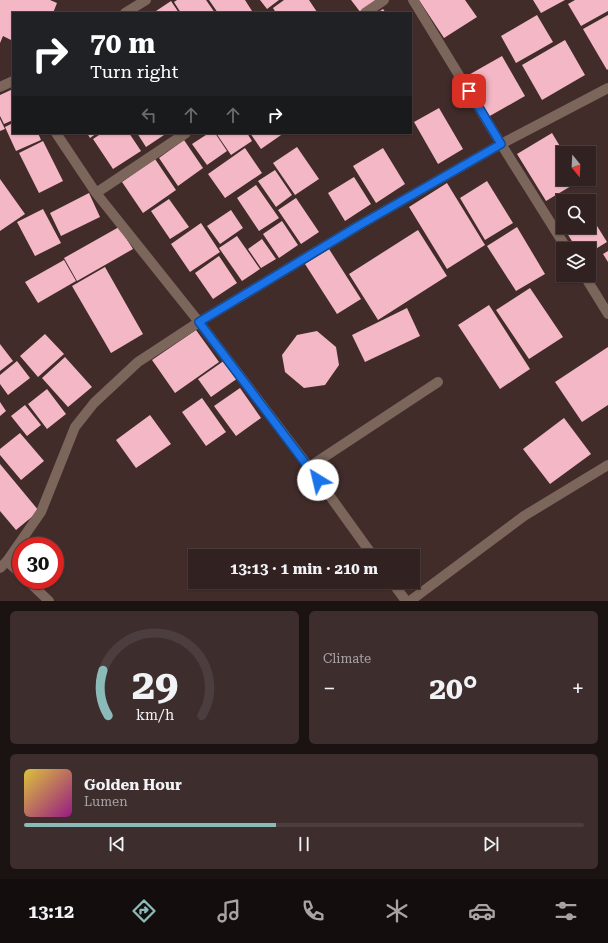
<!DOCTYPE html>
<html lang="en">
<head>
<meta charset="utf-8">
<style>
  body { margin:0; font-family:"Roboto Serif",serif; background:#3d2e2d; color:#f1f3f6; height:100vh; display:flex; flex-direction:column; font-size:15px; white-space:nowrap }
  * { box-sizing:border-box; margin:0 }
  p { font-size:13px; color:#a8a3a5 }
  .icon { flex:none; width:22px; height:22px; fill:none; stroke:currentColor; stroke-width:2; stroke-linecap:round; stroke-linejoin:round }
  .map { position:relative; height:601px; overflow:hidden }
  .drawer { display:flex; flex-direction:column; gap:10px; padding:10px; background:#1b1212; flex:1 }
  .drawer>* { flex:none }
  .top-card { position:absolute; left:12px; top:12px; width:400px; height:122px; border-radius:0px; box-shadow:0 1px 3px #0004,0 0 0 1px #4c3e3e; background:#202124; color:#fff; overflow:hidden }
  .needle { width:26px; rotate:162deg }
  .tools { position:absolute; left:556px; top:146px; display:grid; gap:8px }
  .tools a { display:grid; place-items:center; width:40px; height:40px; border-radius:0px; background:#312120; box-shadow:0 1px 3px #0004,0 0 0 1px #4c3e3e; font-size:20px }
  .speed { position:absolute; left:12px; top:537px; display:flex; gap:8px; font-size:20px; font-weight:700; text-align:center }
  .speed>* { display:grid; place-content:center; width:52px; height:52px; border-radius:50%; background:#312120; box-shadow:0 1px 3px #0004,0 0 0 1px #4c3e3e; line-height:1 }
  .speed .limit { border:6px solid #d22; background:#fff; color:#111 }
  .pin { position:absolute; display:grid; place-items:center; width:34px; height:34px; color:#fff; margin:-17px; border-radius:8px; box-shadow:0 2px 6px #0006 }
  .me { position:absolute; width:44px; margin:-22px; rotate:324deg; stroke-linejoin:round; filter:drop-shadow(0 0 3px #0008) }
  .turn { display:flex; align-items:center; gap:14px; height:84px; padding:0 12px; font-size:18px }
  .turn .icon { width:52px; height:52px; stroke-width:2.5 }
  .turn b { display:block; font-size:28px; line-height:34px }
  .lanes { display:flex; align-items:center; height:38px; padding:0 12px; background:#0003; justify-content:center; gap:20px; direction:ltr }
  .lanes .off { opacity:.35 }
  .big { font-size:30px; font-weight:700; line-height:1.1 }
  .drawer .card { flex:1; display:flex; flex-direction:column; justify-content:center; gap:6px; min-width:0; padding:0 14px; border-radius:6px; background:#3d2e2d }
  .drawer .dial { align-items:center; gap:0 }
  .dial svg { height:104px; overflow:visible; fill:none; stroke:#4c3e3e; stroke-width:7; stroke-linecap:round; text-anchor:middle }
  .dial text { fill:#f1f3f6; stroke:none }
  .song { display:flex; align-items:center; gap:12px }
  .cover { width:48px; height:48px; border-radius:6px; background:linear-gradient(135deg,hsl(50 70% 55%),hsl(310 70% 35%)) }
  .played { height:4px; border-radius:2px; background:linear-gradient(90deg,#8bbbb9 45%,#4c3e3e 45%) }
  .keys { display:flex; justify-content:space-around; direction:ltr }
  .heat { display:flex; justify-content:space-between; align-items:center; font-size:22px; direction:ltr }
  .drawer .tiles { flex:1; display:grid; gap:10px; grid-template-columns:1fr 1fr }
  .card:last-child { grid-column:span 2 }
  .trip { position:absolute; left:188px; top:549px; width:232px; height:40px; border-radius:0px; background:#312120; box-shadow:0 1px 3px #0004,0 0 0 1px #4c3e3e; font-weight:700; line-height:40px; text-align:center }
  .menu { display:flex; height:64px; justify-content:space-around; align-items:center; background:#140d0d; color:#a8a3a5 }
  .menu .icon { width:28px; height:28px }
  .menu .selected { color:#8bbbb9 }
  .menu b { font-size:18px; color:#f1f3f6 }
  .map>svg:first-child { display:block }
</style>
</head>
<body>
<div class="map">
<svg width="608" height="601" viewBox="0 0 608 601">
  <rect width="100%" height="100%" fill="#412c2a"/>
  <path fill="#f4b7c5" d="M0,0H50L57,3L53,13H13V41L3,36L0,43Z
    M177,0H206L215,13H181L174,2Z
    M209,0H245L252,11L248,13H218Z
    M260,0H279L267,9Z
    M284,0H309L317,12L316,13H276L273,8Z
    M351,0H380L361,13Z
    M419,0H465L477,17L444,38Z
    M533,0H565L541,13Z
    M575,0H608V11L581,26L568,4Z
    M171,1L179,13H153Z
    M383,9L386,13H377Z
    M537,15L553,42L516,63L501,36Z
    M608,15V69L607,70L583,29Z
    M565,40L585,75L542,100L522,65Z
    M502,56L525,96L488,117L465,77Z
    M13,89V120L4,124L0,116V95Z
    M439,108L463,149L438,164L414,122Z
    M0,119L5,129L0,131Z
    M13,123V133H38L41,140L16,151L5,127Z
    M87,133H97L90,138Z
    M102,133H129L141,151L113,169L93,139Z
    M137,133H167L146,147Z
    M209,133H215L227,151L207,165L192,144Z
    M216,133H247L252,141L231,155Z
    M250,133H284L261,149Z
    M552,133L564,153L563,179H580L581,180L546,201L517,154Z
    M184,140L203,168L178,186L159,158Z
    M43,141L63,181L39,193L19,153Z
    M297,147L319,179L295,195L273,163Z
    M245,148L262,173L225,198L208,174Z
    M383,148L405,184L376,203L353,166Z
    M155,159L176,190L143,213L122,182Z
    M275,170L292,195L276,207L258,181Z
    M354,177L371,204L345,221L328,193Z
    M0,179L25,214L0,231Z
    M487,181L513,223L485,240L460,198Z
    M447,183L485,245L447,269L409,207Z
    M256,185L279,218L259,231L237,198Z
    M89,193L100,217L61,236L50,213Z
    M296,198L319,232L301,244L278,210Z
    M169,199L189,227L170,239L151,211Z
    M43,209L61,243L35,256L17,222Z
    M231,210L243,228L220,244L207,226Z
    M563,212V227L557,216Z
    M589,213L607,242L589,253V249H577L563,227H589Z
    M282,221L298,245L279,258L263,234Z
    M201,223L220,252L190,272L171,244Z
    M119,227L133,249L77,281L64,258Z
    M517,227L545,274L516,291L487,246Z
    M418,230L447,276L378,320L349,274Z
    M237,236L260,269L242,281L219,248Z
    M262,239L276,259L261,268L248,249Z
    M329,249L361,299L337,314L305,264Z
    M608,251V262L603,254Z
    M219,256L237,283L213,299L195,273Z
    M64,260L76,281L38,303L25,282Z
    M105,267L143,334L111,353L72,286Z
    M530,288L563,337L529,359L496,310Z
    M489,305L530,369L500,389L458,325Z
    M407,308L420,336L365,362L352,335Z
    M196,330L219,362L175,393L152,360Z
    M317,331L336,347L339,365L325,385L304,388L285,372L282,355L297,335Z
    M45,334L64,354L38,377L20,356Z
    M0,344L13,361L0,371Z
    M608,347V405L582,422L555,382Z
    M65,357L92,387L68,407L42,378Z
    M225,360L238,378L211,397L198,379Z
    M17,361L30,378L8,395L0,384V375Z
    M240,388L261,418L236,436L214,406Z
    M47,389L66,414L47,429L28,404Z
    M202,398L226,432L206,446L182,412Z
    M0,402L6,411L0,416Z
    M25,405L41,425L27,436L11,416Z
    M150,415L171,444L136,468L116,440Z
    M564,418L591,454L550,484L523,449Z
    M20,433L44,461L21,480L0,455V449Z
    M0,464L39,511L16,530L0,511Z"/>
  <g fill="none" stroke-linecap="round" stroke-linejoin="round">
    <path stroke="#7c655b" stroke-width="10" d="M0,568L7,561"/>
    <path stroke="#7c655b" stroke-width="10" d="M413,0L501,144L567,249
      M125,13L146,0
      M365,13L384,0
      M0,87L13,81
      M56,133L96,193L199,322L309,467
      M96,193L186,133
      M584,275L608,314
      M373,556L309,467L438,382
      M21,574L7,561L41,512L75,427L94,403L138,362L199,322L358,226L501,144L608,88
      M27,580L49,601
      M392,582L406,601
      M410,601L524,516L608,465"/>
  </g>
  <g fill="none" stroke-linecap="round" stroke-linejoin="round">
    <defs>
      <path id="route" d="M318,480L199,322L358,226L501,144L469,91"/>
    </defs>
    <use href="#route" stroke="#114b97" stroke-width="10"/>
    <use href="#route" stroke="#1a73e8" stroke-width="7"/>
  </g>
</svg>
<div class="tools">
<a><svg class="needle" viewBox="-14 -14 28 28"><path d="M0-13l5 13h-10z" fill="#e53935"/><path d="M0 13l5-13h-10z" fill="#a8a3a5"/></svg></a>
<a><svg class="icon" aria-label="search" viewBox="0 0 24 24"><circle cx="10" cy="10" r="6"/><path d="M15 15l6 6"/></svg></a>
<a><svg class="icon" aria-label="layers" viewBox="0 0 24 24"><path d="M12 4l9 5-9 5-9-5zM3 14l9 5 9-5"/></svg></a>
</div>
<div class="speed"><div class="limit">30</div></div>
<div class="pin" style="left:469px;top:91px;background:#d93025"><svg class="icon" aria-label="arrive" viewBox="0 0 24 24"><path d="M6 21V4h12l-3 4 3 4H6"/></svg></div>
<svg class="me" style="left:318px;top:480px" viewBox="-20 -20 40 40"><circle r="19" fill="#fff"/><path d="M0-13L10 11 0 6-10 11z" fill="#1a73e8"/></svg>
<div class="trip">13:13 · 1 min · 210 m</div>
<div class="top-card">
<div class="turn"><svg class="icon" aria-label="right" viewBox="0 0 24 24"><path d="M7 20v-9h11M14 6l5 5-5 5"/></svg><div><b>70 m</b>Turn right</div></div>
<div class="lanes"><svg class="icon off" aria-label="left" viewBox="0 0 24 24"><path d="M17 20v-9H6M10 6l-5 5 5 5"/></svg><svg class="icon off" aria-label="ahead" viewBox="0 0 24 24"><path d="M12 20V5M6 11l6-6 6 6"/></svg><svg class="icon off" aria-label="ahead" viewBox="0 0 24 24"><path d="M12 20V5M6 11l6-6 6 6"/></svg><svg class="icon" aria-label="right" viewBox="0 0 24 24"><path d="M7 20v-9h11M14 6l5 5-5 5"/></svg></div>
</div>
</div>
<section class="drawer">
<div class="tiles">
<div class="card dial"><svg viewBox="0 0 100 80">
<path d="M14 69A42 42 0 1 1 86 69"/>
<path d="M14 69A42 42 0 0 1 10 34" stroke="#8bbbb9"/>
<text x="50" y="56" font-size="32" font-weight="700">29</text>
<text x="50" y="72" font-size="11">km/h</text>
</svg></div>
<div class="card"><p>Climate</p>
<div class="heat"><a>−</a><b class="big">20°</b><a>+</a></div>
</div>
<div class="card">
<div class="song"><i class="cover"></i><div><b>Golden Hour</b><p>Lumen</p></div></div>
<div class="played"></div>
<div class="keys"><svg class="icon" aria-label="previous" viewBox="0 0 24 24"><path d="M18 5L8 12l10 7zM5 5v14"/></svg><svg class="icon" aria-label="pause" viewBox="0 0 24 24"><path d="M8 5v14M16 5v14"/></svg><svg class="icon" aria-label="next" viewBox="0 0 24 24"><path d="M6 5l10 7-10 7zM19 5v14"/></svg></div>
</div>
</div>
</section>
<nav class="menu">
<b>13:12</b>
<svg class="icon selected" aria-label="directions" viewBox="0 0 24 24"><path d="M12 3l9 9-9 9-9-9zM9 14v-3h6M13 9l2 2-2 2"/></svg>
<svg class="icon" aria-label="music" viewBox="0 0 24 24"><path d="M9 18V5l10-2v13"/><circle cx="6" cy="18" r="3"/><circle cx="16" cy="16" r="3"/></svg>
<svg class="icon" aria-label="phone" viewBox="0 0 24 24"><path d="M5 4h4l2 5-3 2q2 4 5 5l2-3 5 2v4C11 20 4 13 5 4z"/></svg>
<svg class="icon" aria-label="climate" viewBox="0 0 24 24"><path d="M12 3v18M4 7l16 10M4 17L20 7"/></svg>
<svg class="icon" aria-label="car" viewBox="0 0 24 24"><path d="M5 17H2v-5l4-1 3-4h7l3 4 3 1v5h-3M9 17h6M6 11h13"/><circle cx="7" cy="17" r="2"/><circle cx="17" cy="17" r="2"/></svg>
<svg class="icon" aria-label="filters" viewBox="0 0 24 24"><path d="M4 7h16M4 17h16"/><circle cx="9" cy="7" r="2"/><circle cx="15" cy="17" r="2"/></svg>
</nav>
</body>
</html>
